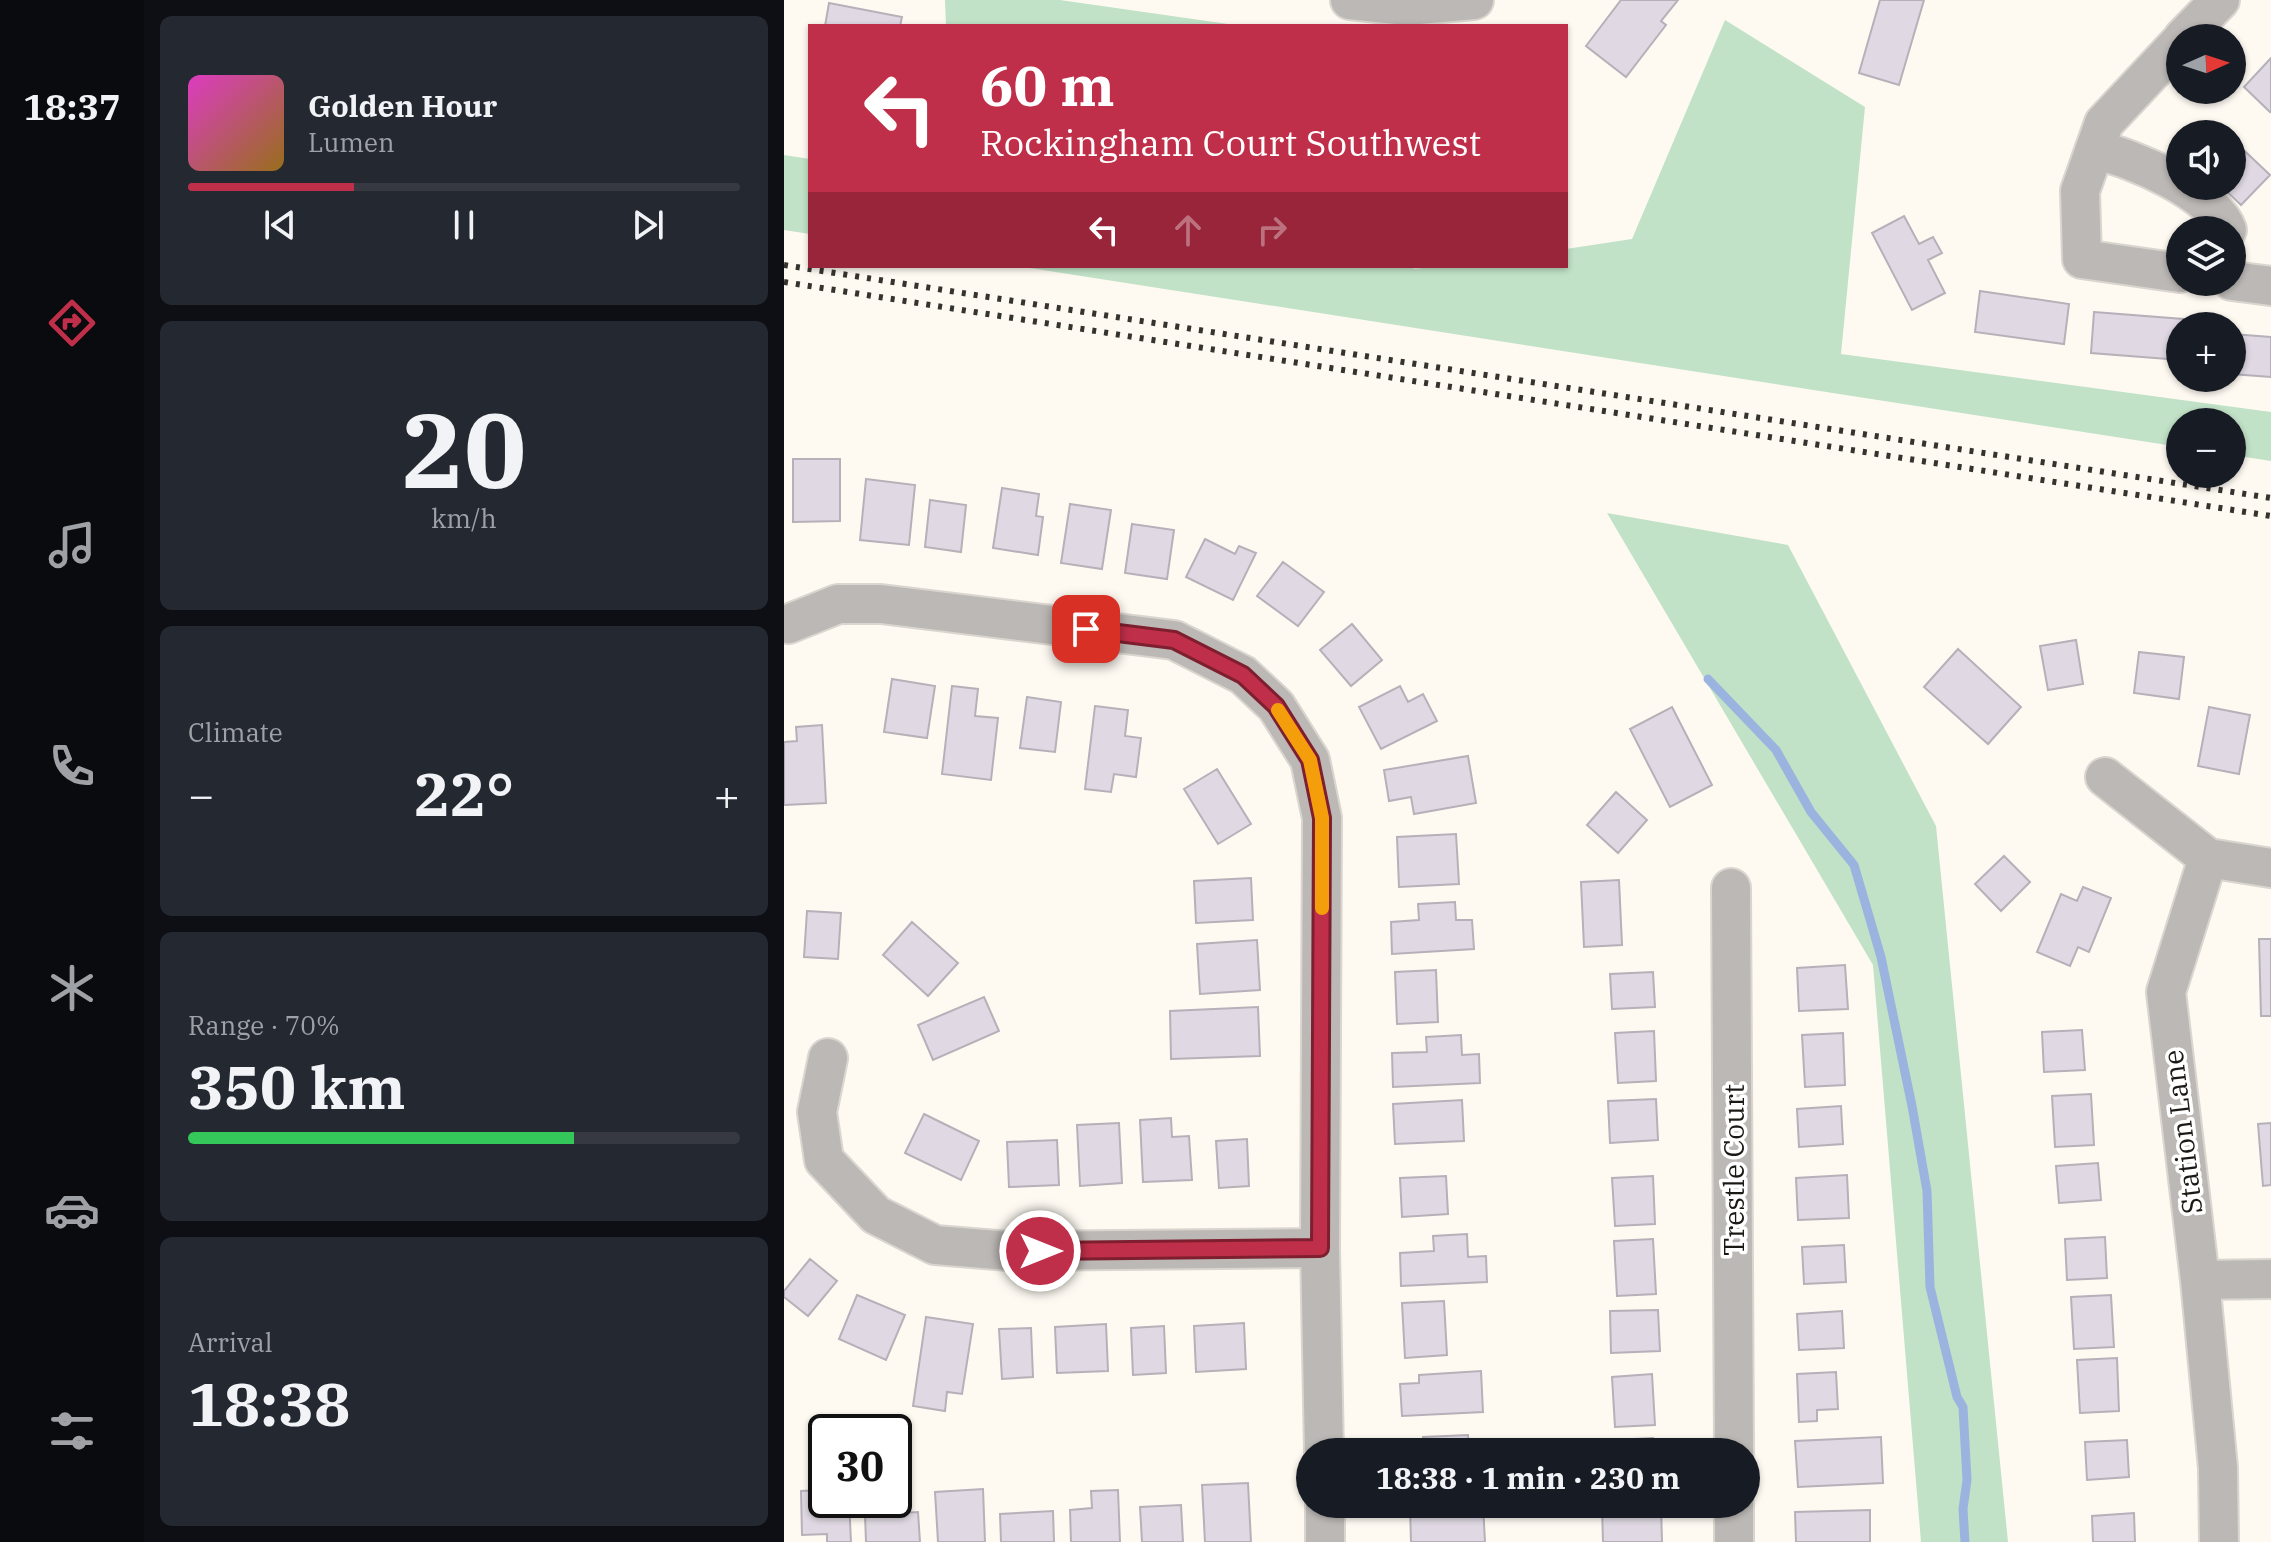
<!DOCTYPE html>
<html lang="en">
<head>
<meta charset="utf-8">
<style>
  body { margin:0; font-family:"IBM Plex Serif",serif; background:#242831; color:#f1f3f6; height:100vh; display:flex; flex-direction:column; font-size:30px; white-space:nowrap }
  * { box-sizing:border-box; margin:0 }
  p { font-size:26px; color:#9ea1a6 }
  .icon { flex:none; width:44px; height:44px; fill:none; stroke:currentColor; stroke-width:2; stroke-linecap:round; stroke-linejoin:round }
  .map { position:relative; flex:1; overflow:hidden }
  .details { display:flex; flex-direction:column; gap:16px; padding:16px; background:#0d0f14; width:640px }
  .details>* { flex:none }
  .banner { position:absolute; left:24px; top:24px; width:760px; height:244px; border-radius:0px; box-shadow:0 2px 6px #0004; background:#c02f49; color:#fff; overflow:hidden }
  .needle { width:52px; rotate:87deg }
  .controls { position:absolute; left:1382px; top:24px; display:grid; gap:16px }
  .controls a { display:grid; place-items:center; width:80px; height:80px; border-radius:50%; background:#171b24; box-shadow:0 2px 6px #0004; font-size:40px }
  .speed { position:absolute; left:24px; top:1414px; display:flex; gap:16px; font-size:40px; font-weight:700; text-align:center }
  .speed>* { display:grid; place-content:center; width:104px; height:104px; border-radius:50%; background:#171b24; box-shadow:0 2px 6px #0004; line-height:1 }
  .speed .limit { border:4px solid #111; border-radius:12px; background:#fff; color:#111 }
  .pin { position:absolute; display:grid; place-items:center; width:68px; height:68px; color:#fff; margin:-34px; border-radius:16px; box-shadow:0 4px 12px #0006 }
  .me { position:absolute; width:88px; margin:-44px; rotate:90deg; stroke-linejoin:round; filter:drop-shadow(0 0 6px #0008) }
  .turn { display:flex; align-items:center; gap:28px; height:168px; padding:0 40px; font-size:36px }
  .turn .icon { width:104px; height:104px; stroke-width:2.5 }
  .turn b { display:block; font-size:56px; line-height:68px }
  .lanes { display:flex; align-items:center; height:76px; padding:0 40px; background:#0003; justify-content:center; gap:40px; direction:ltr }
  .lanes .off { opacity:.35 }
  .big { font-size:60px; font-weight:700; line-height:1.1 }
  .details .widget { flex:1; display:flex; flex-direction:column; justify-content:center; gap:12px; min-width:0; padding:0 28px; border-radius:12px; background:#242831 }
  .details .dial { align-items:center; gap:0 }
  .dial b { font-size:104px; line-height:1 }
  .song { display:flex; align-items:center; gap:24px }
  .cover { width:96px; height:96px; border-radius:12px; background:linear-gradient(135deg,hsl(310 70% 55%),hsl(40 70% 35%)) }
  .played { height:8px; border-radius:4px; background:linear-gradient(90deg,#c02f49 30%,#363941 30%) }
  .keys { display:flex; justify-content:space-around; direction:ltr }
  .heat { display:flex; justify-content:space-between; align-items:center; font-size:44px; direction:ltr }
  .charge { height:12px; border-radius:6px; background:linear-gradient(90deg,#34c759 70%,#363941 0) }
  .trip { position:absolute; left:512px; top:1438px; width:464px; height:80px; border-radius:40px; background:#171b24; box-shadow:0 2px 6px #0004; font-weight:700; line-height:80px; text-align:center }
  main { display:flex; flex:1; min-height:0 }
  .tab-bar { display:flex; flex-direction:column; width:144px; justify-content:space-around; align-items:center; background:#090b0e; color:#9ea1a6 }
  .tab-bar .icon { width:56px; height:56px }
  .tab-bar .active { color:#c02f49 }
  .tab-bar b { font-size:36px; color:#f1f3f6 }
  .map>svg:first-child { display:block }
</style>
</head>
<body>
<main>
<nav class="tab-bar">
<b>18:37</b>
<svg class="icon active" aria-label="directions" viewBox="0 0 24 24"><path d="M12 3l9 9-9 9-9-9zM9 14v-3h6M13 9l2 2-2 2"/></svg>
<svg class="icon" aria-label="music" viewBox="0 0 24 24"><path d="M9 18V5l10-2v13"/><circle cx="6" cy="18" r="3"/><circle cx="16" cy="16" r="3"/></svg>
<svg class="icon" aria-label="phone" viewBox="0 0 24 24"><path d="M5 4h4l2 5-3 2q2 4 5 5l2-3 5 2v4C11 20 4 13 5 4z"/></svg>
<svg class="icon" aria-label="climate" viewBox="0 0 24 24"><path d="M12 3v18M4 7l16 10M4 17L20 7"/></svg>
<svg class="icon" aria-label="car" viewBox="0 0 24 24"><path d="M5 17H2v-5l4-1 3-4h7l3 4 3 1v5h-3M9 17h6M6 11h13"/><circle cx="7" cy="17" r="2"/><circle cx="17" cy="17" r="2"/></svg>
<svg class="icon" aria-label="filters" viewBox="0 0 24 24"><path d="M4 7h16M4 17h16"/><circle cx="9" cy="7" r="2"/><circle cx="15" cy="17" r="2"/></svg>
</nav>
<section class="details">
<div class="widget">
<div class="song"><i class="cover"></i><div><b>Golden Hour</b><p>Lumen</p></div></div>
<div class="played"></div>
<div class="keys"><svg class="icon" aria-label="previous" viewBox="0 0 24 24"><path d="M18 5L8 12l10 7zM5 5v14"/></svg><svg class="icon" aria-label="pause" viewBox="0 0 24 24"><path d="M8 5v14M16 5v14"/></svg><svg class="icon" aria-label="next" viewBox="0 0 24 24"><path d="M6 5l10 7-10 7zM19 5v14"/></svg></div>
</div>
<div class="widget dial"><b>20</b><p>km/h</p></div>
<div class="widget"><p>Climate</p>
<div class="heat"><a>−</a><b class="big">22°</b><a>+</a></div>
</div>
<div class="widget"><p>Range · 70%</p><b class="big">350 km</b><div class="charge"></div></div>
<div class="widget"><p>Arrival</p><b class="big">18:38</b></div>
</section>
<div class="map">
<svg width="1487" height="1542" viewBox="0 0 1487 1542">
  <rect width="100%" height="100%" fill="#fefaf2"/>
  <path fill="#c1e2c7" d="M161,0H276L458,26H162Z
    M941,20L1081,107L1057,354L1487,412V461L1448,455V422H1396V447L233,266H628L630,269L655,266H782V249L848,239Z
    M0,155L26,159V234L0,230Z
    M823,513L1004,545L1152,826L1224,1542H1137L1089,965Z"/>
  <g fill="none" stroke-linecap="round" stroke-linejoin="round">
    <path stroke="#9ab4df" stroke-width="9" d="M924,679L992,750L1027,812L1070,865L1097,957L1128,1106L1143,1191L1146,1287L1173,1397L1179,1407L1183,1480L1179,1509L1181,1542"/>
  </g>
  <path fill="#e0d9e3" stroke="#b6b0b9" stroke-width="2" d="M837,0H894L877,21L882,25L842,77L802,46Z
    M1096,0H1140L1115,85L1075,73Z
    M45,3L118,17L116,26H41Z
    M1487,58V111L1486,112L1460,87Z
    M1448,139L1486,175L1457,205L1437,186H1448Z
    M1120,216L1135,244L1149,237L1158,253L1144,260L1161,293L1128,310L1088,233Z
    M1196,291L1285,304L1280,344L1191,332Z
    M1310,312L1399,319L1398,326H1396V360L1307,353Z
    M1448,334L1487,337V377L1448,374Z
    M9,459H56V521L9,522Z
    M82,479L131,485L125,545L76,540Z
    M218,488L255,494L252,516L259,517L254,555L209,548Z
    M146,500L182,505L177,552L141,547Z
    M286,504L327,510L318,569L277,563Z
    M348,524L390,530L383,579L341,573Z
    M421,539L451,554L455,546L472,553L449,600L402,577Z
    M499,562L540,592L514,626L473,596Z
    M568,624L598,660L567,686L536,650Z
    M1292,640L1299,684L1264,690L1256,646Z
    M1174,649L1237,707L1204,744L1140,687Z
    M1355,652L1400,657L1395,699L1350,693Z
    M108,679L151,686L143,738L100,732Z
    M168,686L194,689L191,716L214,718L207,780L158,774Z
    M616,686L624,702L639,694L653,721L597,749L575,707Z
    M243,697L277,702L271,752L236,748Z
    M311,706L344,710L341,736L357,738L352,777L330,774L327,792L301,789Z
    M888,707L928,785L886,807L846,729Z
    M1425,707L1466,715L1455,774L1414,766Z
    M38,725L42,803L0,805V742L13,741L12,727Z
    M684,756L692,803L630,814L627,797L605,801L600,770Z
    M433,769L467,824L434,844L400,789Z
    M832,792L863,820L834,853L803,825Z
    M672,834L675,884L615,887L613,837Z
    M1220,856L1246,882L1217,911L1191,884Z
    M467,878L469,920L412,923L410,881Z
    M835,880L838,945L800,947L797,882Z
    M1299,887L1327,898L1305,952L1294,947L1286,966L1253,952L1277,894L1293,901Z
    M671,902L672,920H688L690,949L608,954L607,922L635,920L634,904Z
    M23,911L57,913L54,959L20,957Z
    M128,922L174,963L144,996L99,955Z
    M1475,939H1487V1016H1477Z
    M473,940L476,990L416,994L413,944Z
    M1061,965L1064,1009L1015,1011L1013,968Z
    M652,970L654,1022L613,1024L611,972Z
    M869,972L871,1007L828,1009L826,974Z
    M200,997L215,1031L149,1060L134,1025Z
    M474,1007L476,1056L387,1059L386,1011Z
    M1298,1030L1301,1070L1260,1072L1258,1032Z
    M870,1031L872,1081L834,1083L831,1033Z
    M1059,1033L1061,1085L1021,1087L1018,1035Z
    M677,1035L678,1055L695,1054L696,1083L609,1087L608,1053L643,1052L642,1037Z
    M1307,1094L1310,1145L1271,1147L1268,1096Z
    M872,1099L874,1140L826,1143L824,1101Z
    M678,1100L680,1141L611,1144L609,1104Z
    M1057,1106L1059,1144L1015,1147L1013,1109Z
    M140,1114L195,1141L177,1180L121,1153Z
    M387,1118L388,1137L405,1136L408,1180L359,1182L356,1120Z
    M335,1123L338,1183L296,1186L293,1125Z
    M1487,1123V1185L1479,1186L1474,1124Z
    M463,1139L465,1186L435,1188L432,1141Z
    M273,1140L275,1185L225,1187L223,1142Z
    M1314,1163L1317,1200L1275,1203L1272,1166Z
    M1063,1175L1065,1218L1014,1220L1012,1178Z
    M662,1176L664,1214L618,1217L616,1178Z
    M869,1176L871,1224L831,1226L828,1178Z
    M683,1234L684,1257L702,1256L703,1282L617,1286L616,1253L650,1251L649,1236Z
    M1321,1237L1323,1278L1283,1280L1281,1239Z
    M869,1239L872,1294L833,1296L830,1241Z
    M1060,1245L1062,1282L1020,1284L1018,1247Z
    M26,1259L53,1281L24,1316L0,1297V1291Z
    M73,1295L121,1315L102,1360L55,1339Z
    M1327,1295L1330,1347L1290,1349L1287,1297Z
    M660,1301L663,1355L621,1358L618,1303Z
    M874,1310L876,1351L827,1353L826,1311Z
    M1058,1311L1060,1348L1015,1350L1013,1314Z
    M142,1317L189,1324L178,1394L163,1392L161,1411L129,1406Z
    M460,1323L462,1369L412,1372L410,1326Z
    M322,1324L324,1371L273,1373L271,1327Z
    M380,1326L382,1373L349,1375L347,1328Z
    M247,1328L249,1377L218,1379L215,1329Z
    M1333,1358L1335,1411L1296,1413L1293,1360Z
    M697,1371L699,1412L618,1416L616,1384L635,1383V1375Z
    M1052,1372L1054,1409L1033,1410V1421L1015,1422L1013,1374Z
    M868,1374L871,1425L831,1427L828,1377Z
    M684,1435L685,1452H640L639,1437Z
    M1097,1437L1099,1483L1014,1487L1011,1441Z
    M869,1438L870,1452H832V1440Z
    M1343,1440L1345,1477L1303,1480L1301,1442Z
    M37,1470H42V1500H65L67,1542H43V1534L18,1535L17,1491L38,1490Z
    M464,1483L467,1542H421L418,1485Z
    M199,1489L201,1542H154L151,1492Z
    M334,1490L336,1542H287L286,1510L308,1508L307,1491Z
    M699,1504L701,1542H627L626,1508Z
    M397,1505L399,1542H358L356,1507Z
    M877,1506L878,1542H819L818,1508Z
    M1086,1510V1542H1012L1011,1512Z
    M269,1511L270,1542H217L216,1514Z
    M134,1512L136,1542H82L81,1515Z
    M1350,1513L1351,1542H1309L1308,1516Z"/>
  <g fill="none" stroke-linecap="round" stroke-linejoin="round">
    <defs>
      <path id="minor" d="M566,0L623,6L690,0
        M1399,38L1436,0
        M1396,42L1320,123L1296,191L1298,259L1396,273
        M1311,150C1348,157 1430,193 1443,230
        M1448,281L1487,286
        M4,624L54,604H97L390,640L459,675L492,706L526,760L538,818L536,1248L540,1452
        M1321,777L1424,858L1382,992L1416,1280L1434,1468L1435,1542
        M1424,858L1487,868
        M947,888L950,1452
        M44,1058L33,1112L40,1160L92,1215L151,1245L225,1251L536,1248
        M1416,1280L1487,1279
        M541,1504V1542
        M950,1504V1542"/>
    </defs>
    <use href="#minor" stroke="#dad6cf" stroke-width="42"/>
    <use href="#minor" stroke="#bcb8b5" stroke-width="38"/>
    <path stroke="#35332e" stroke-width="6" stroke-dasharray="4 8" stroke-linecap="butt" d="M0,265L1487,498
      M0,282L1487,516"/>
  </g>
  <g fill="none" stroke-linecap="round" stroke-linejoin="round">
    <defs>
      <path id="route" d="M256,1251L536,1248L538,818L526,760L492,706L459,675L390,640L302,629"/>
    </defs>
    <use href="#route" stroke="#7d1f2f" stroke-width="20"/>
    <use href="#route" stroke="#c02f49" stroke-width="14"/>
    <path stroke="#f59e0b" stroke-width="14" d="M494,710L526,760L538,818V908"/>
  </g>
  <g text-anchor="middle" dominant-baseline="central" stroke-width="7" stroke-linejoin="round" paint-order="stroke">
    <g font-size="28" fill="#1b1915" stroke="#fff">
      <text transform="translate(1398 1132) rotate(-97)">Station Lane</text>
      <text transform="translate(949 1170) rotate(-90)">Trestle Court</text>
    </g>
  </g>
</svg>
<div class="controls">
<a><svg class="needle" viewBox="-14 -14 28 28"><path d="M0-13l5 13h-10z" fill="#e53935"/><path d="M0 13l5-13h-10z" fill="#9ea1a6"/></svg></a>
<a><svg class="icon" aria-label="sound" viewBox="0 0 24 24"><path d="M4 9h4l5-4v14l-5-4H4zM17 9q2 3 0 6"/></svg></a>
<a><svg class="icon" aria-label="layers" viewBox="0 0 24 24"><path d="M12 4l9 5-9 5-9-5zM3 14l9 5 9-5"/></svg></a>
<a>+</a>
<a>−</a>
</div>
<div class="speed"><div class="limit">30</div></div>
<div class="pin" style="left:302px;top:629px;background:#d93025"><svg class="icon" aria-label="arrive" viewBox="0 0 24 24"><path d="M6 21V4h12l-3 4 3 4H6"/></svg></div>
<svg class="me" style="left:256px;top:1251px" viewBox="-20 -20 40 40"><circle r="17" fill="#c02f49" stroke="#fff" stroke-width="3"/><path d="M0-11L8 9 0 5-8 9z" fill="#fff"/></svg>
<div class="trip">18:38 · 1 min · 230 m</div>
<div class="banner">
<div class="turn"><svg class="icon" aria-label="left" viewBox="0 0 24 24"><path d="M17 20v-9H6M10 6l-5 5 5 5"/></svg><div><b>60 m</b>Rockingham Court Southwest</div></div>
<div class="lanes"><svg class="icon" aria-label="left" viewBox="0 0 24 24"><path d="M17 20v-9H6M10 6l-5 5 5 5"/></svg><svg class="icon off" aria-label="ahead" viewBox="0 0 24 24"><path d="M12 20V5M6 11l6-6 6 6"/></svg><svg class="icon off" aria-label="right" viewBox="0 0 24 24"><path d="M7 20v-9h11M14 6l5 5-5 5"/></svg></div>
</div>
</div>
</main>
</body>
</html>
